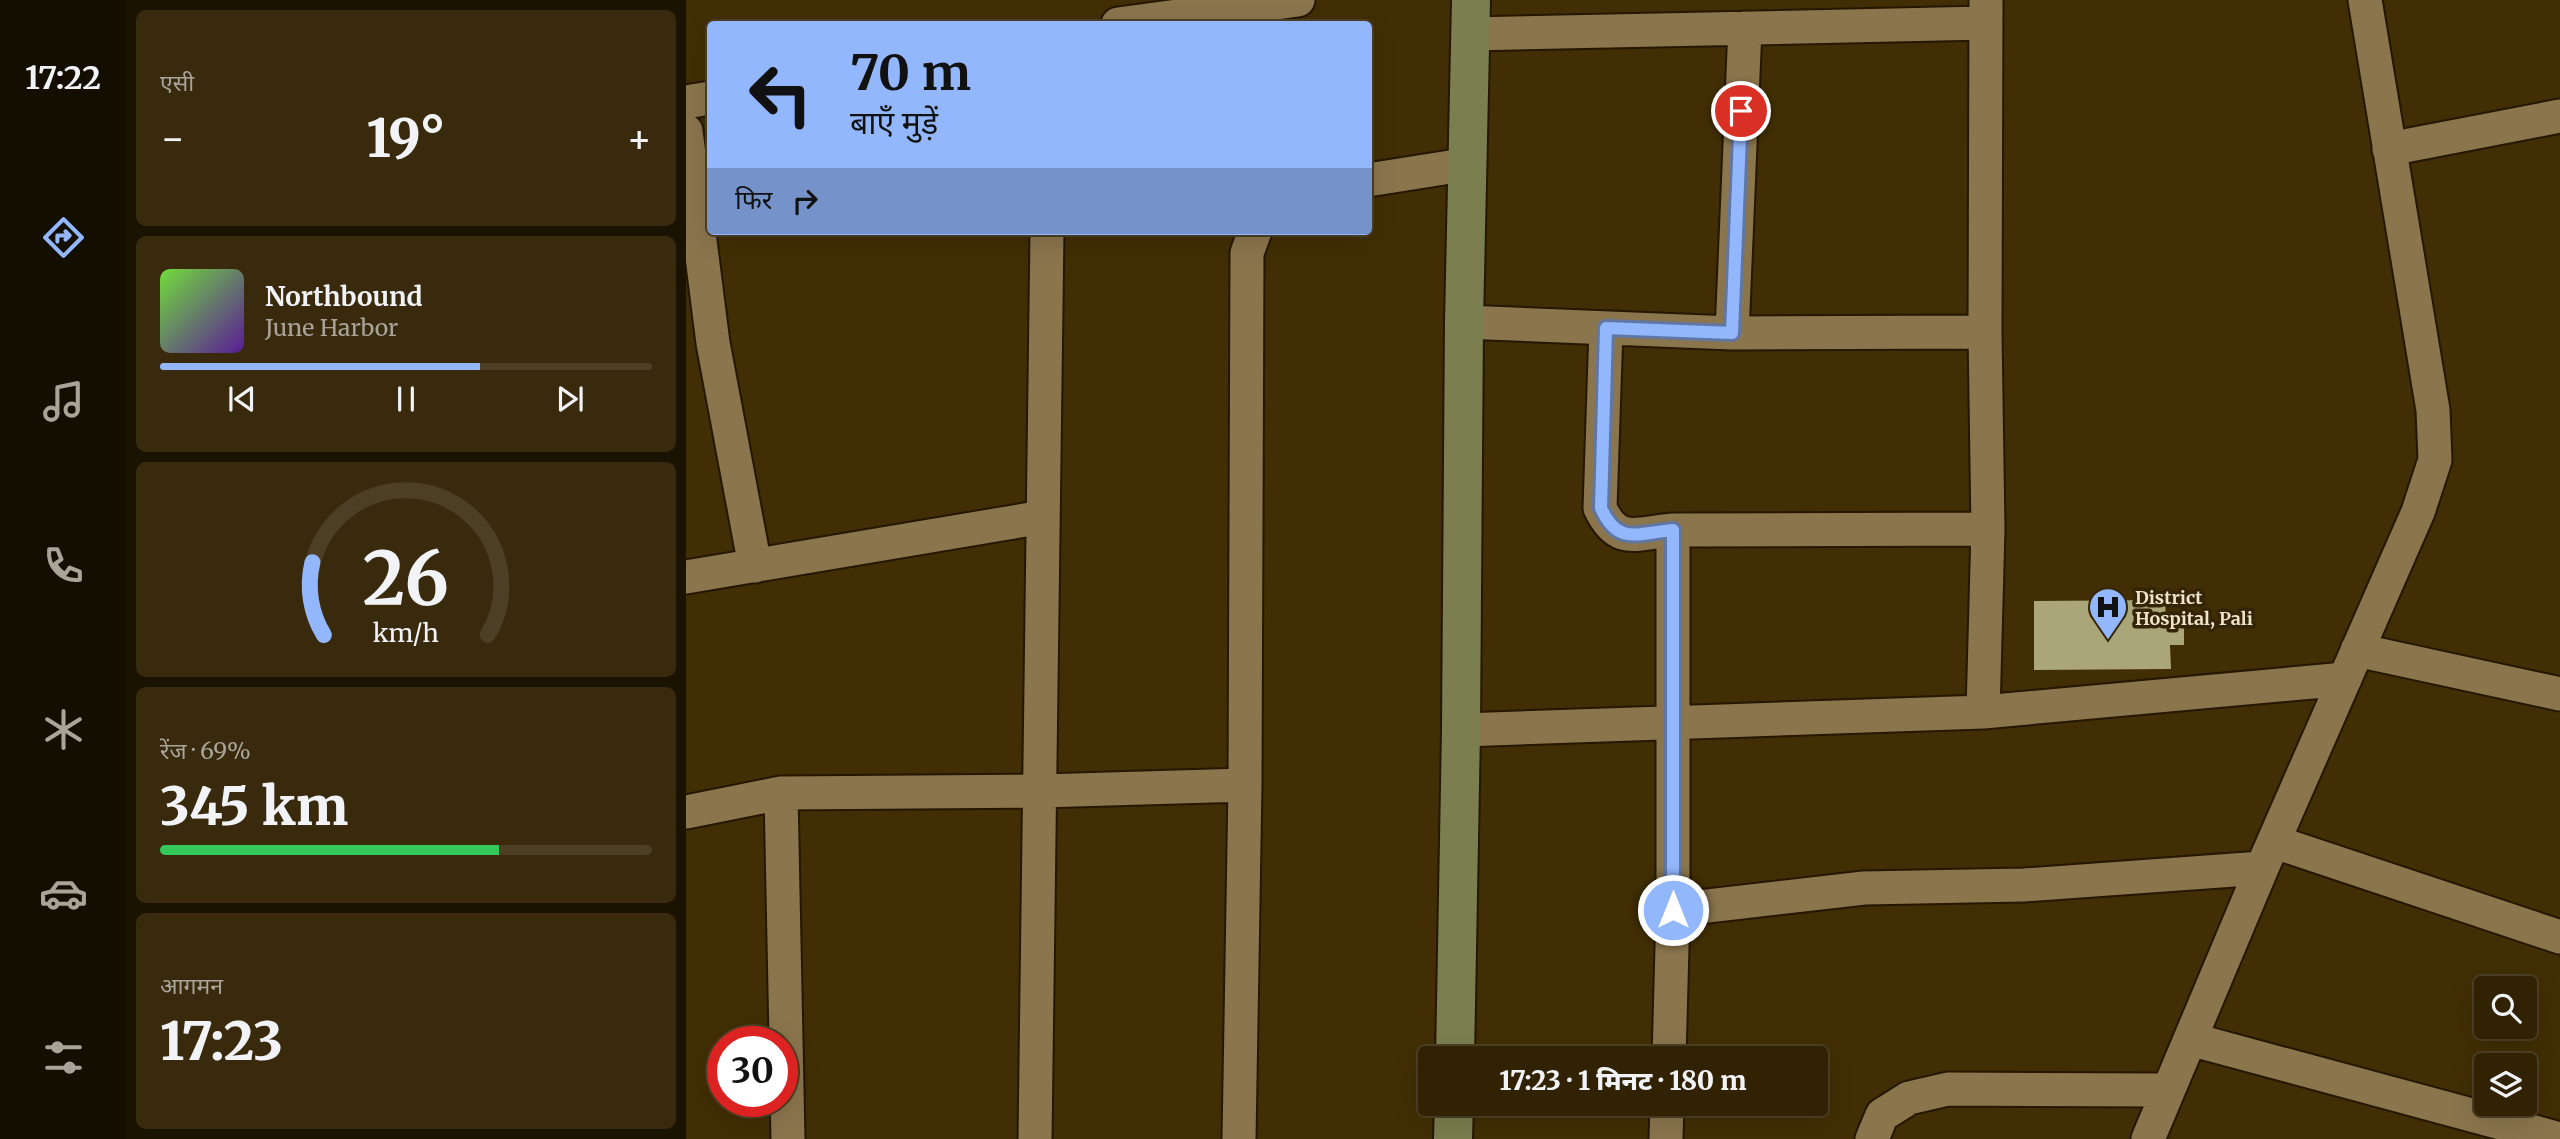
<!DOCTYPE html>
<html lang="hi">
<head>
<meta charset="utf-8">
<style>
  body { margin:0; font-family:Merriweather,"Noto Sans Devanagari",serif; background:#392a0d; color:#f1f3f6; height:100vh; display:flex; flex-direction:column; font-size:26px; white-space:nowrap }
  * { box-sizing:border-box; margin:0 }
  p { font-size:23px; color:#a8a49a }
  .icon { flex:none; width:38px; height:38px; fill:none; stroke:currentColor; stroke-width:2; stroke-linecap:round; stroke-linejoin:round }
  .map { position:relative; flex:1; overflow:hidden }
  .panel { display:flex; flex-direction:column; gap:10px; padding:10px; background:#1b1302; width:560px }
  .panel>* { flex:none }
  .banner { position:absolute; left:21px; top:21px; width:665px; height:214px; border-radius:7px; box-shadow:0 7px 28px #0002,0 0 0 2px #4c3f25; background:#93b7fd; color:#111; overflow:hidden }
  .fabs { position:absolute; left:1788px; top:976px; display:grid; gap:14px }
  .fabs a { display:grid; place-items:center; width:63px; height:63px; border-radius:7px; background:#312203; box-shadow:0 7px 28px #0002,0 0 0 2px #4c3f25; font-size:35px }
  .speed { position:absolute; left:21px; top:1026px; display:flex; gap:14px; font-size:35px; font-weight:700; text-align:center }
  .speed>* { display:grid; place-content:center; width:91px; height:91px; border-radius:50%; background:#312203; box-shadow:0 7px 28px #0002,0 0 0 2px #4c3f25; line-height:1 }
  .speed .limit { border:10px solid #d22; background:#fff; color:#111 }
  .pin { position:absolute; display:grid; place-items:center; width:60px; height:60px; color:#fff; margin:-30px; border:4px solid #fff; border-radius:50%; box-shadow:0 2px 7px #0007 }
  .me { position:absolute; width:77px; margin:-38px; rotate:0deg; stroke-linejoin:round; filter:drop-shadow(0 0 5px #0008) }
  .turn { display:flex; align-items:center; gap:24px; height:147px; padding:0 28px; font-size:32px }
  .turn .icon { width:91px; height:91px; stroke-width:2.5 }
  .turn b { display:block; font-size:49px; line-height:60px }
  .then { display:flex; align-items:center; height:66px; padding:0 28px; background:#0003; gap:14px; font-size:26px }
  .big { font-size:52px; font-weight:800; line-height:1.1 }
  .panel .tile { flex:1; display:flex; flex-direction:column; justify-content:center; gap:10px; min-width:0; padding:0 24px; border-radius:10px; background:#392a0d }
  .panel .dial { align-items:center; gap:0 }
  .dial svg { height:182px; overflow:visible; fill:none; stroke:#4c3f25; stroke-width:7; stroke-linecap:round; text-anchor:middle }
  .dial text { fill:#f1f3f6; stroke:none }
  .song { display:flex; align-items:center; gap:21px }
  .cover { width:84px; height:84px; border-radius:10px; background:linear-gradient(135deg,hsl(100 70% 55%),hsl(270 70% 35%)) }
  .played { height:7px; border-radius:4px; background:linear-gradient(90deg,#93b7fd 65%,#4c3f25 65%) }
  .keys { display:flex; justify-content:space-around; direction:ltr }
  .heat { display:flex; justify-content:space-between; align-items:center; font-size:38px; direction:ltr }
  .charge { height:10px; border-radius:5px; background:linear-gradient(90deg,#34c759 69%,#4c3f25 0) }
  .trip { position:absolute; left:732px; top:1046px; width:410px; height:70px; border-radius:7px; background:#312203; box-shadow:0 7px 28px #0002,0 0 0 2px #4c3f25; font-weight:800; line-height:70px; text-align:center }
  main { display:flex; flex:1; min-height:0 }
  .tab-bar { display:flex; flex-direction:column; width:126px; justify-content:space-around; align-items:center; background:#140e01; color:#a8a49a }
  .tab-bar .icon { width:49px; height:49px }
  .tab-bar .active { color:#93b7fd }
  .tab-bar b { font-size:32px; color:#f1f3f6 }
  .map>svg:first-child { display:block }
</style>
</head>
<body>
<main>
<nav class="tab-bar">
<b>17:22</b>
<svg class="icon active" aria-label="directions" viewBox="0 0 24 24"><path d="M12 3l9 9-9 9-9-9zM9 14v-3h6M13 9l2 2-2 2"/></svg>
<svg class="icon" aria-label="music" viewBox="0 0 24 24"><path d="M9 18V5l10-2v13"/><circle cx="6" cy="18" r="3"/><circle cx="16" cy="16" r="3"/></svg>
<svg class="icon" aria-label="phone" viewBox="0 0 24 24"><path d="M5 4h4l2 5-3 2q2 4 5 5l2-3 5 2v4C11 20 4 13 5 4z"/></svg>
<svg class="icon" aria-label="climate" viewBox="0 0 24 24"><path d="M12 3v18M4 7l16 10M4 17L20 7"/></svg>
<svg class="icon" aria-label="car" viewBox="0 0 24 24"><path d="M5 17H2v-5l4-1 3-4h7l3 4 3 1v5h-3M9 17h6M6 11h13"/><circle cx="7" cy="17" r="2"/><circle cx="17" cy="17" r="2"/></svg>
<svg class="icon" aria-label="filters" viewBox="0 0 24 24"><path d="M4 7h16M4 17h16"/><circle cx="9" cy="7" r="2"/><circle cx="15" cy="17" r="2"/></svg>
</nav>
<section class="panel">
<div class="tile"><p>एसी</p>
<div class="heat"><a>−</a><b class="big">19°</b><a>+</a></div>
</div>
<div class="tile">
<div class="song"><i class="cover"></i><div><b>Northbound</b><p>June Harbor</p></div></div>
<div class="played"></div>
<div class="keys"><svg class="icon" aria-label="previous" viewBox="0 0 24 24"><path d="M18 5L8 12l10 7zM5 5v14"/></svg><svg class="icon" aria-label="pause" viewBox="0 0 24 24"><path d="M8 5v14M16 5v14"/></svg><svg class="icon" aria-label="next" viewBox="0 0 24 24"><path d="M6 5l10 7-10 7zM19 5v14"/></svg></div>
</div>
<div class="tile dial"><svg viewBox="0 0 100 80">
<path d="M14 69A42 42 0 1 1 86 69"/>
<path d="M14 69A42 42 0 0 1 9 37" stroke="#93b7fd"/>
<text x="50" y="56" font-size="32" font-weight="700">26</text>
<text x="50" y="72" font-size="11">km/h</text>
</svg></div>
<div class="tile"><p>रेंज · 69%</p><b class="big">345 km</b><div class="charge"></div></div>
<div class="tile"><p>आगमन</p><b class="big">17:23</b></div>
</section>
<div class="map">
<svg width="1874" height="1139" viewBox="0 0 1874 1139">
  <rect width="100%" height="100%" fill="#412e04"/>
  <path fill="#aaa679" d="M1479,600L1480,619H1498V645H1484L1485,669L1348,670V601Z"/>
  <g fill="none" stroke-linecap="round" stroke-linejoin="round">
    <defs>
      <path id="street" d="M432,24L612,0
        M784,34L1300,23
        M0,102L24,98
        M0,131L27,343L69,566
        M1703,149L1874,116
        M682,180L783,164
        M778,322L1046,333L1299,332
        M920,328L914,508C932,546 950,533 987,530L1302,529
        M1046,333L1059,28
        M0,577L357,517
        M1671,650L1874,694
        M1297,712L1302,529L1299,332L1300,0
        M775,730L1297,712L1659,679
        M95,793L355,791L559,785
        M0,812L95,793L102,1139
        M1589,842L1874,937
        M987,910L1178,888L1338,885L1576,868
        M1504,1039L1874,1139
        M983,1059L987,910V530
        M349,1139L361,231
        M553,1139L559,785L561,253L569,231
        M980,1139L981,1104
        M1186,1139L1196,1115L1223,1098L1262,1089L1482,1090
        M1462,1139L1576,868L1732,512L1749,460L1747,410L1679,0"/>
      <path id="secondary" d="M769,1059L775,730L778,322L785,0
        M767,1139L768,1104"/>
    </defs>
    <use href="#street" stroke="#251700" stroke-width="37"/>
    <use href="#secondary" stroke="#251700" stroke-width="42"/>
    <use href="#street" stroke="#8a754d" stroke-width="33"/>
    <use href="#secondary" stroke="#7b7e4f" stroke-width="38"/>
  </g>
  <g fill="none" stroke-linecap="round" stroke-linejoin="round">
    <defs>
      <path id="route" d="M987,910V530C951,533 932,546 915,508L920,328L1046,333L1055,111"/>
    </defs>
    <use href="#route" stroke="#6077a4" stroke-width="18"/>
    <use href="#route" stroke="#93b7fd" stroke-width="12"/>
  </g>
  <defs>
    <symbol id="hospital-pin" viewBox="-11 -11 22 30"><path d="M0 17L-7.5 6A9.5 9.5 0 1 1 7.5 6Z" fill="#93b7fd" stroke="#342507"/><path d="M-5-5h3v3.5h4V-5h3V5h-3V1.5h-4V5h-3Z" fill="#111"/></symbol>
  </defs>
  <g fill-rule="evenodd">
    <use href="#hospital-pin" x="1400" y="585" width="44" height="60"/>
  </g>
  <g text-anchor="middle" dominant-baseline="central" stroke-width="7" stroke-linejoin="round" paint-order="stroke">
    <g font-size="18" font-weight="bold" fill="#f0e4cf" stroke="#342507" text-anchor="start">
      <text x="1449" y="597">District<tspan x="1449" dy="21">Hospital, Pali</tspan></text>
    </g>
  </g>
</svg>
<div class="fabs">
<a><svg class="icon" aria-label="search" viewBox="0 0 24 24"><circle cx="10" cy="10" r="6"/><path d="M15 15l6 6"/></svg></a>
<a><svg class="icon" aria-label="layers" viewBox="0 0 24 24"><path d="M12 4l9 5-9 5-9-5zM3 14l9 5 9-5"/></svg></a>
</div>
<div class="speed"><div class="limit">30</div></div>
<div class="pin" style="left:1055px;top:111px;background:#d93025"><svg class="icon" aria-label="arrive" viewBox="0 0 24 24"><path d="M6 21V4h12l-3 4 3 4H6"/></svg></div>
<svg class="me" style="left:987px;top:910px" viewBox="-20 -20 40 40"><circle r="17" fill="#93b7fd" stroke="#fff" stroke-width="3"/><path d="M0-11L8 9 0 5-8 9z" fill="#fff"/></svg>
<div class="trip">17:23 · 1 मिनट · 180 m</div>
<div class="banner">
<div class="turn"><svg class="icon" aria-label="left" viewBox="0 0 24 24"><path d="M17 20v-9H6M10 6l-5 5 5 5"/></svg><div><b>70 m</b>बाएँ मुड़ें</div></div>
<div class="then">फिर<svg class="icon" aria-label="right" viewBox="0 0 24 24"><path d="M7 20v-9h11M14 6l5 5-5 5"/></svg></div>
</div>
</div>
</main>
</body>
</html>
